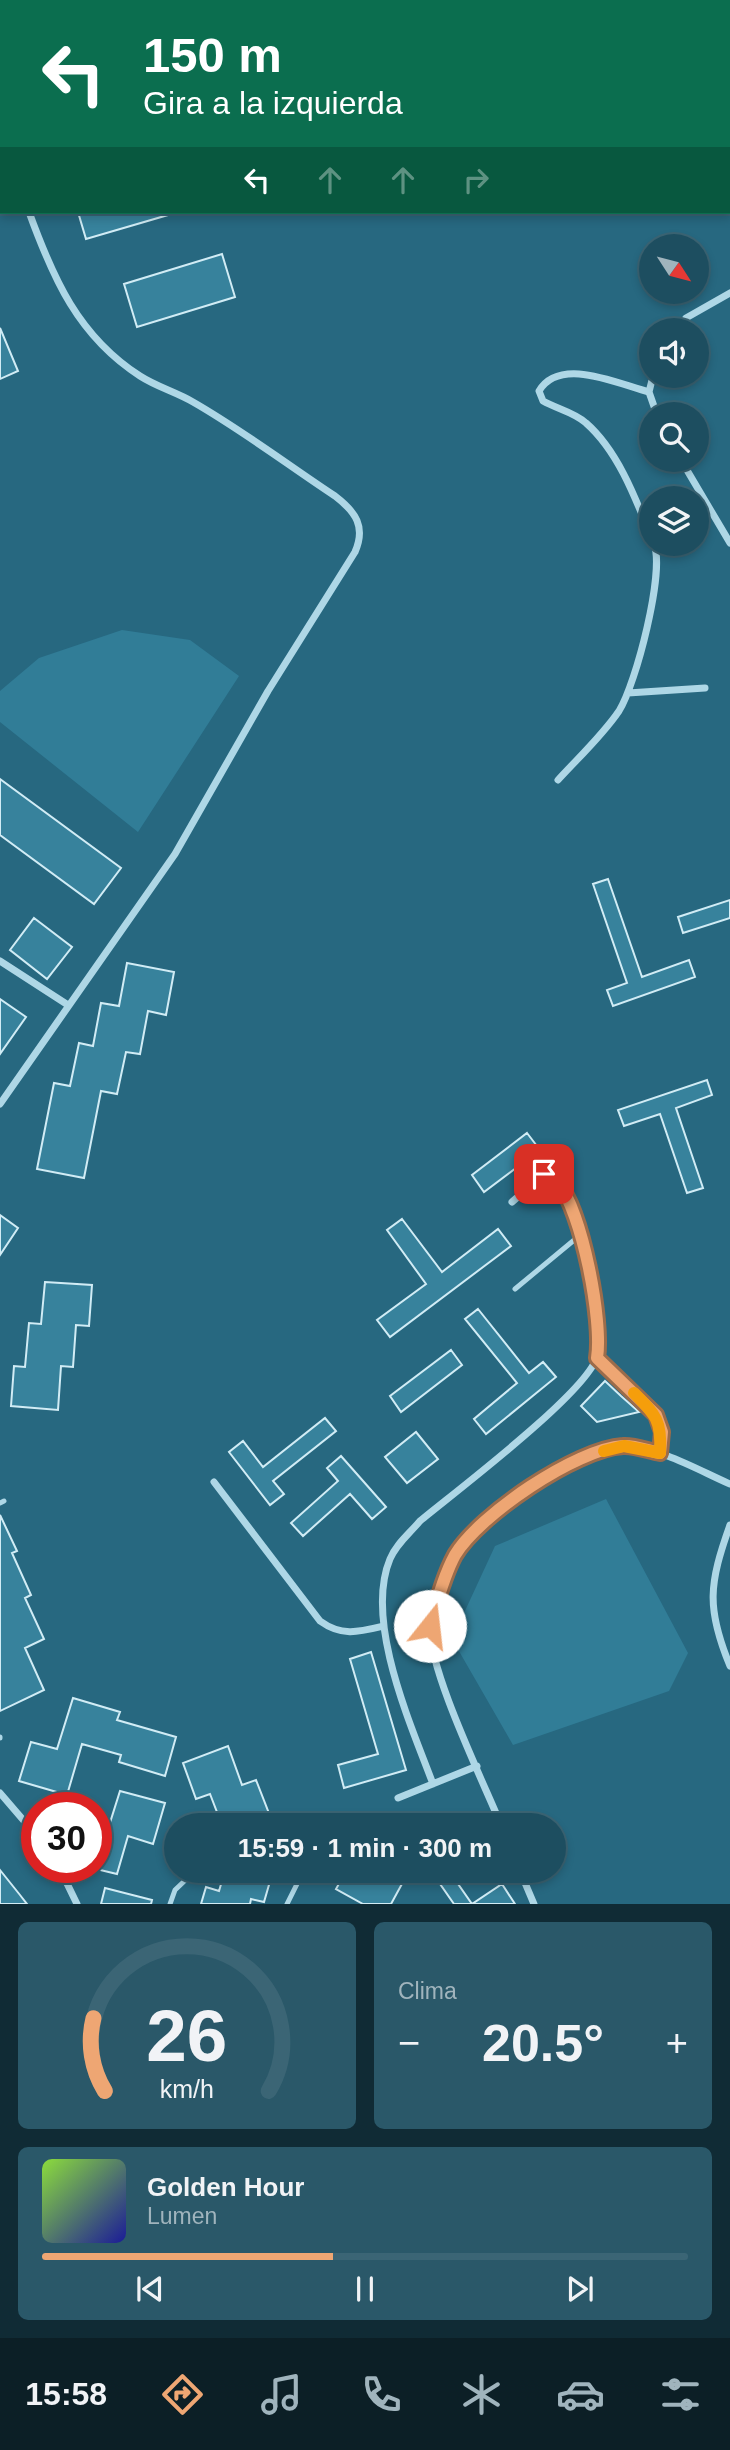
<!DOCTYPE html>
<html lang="es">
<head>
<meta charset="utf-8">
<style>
  body { margin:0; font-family:Arial,sans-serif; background:#2a5869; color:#f1f3f6; height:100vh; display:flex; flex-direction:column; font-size:26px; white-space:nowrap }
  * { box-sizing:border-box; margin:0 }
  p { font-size:23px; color:#a0b4bd }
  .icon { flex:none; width:38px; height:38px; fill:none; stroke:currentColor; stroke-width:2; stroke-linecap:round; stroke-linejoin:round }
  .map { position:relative; height:1904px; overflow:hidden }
  .panel { display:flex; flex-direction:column; gap:18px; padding:18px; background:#102b35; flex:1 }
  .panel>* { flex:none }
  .banner { position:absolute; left:0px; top:0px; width:732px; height:214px; box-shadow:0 4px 10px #0003,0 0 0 2px #3b6575; background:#0b6e4f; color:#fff; overflow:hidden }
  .needle { width:46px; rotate:126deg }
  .buttons { position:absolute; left:639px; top:234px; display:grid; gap:14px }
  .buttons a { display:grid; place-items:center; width:70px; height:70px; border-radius:50%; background:#1d4e60; box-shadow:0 4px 10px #0003,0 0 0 2px #3b6575; font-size:35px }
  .speed { position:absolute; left:21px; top:1792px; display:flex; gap:14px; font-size:35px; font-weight:700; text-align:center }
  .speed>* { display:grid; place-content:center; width:91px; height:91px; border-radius:50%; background:#1d4e60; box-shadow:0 4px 10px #0003,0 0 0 2px #3b6575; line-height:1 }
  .speed .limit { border:10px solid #d22; background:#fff; color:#111 }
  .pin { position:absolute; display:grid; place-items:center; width:60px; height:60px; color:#fff; margin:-30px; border-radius:14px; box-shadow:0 4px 10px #0006 }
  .me { position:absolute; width:77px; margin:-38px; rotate:16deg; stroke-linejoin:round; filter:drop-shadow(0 0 5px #0008) }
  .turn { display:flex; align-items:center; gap:24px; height:147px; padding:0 28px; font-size:32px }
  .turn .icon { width:91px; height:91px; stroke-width:2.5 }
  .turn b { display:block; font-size:49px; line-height:60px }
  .lanes { display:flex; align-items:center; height:66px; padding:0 28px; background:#0003; justify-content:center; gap:35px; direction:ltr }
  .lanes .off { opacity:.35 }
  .big { font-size:52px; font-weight:600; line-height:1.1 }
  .panel .tile { flex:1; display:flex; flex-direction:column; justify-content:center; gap:10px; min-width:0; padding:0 24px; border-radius:10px; background:#2a5869 }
  .panel .dial { align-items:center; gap:0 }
  .dial svg { height:182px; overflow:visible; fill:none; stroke:#3b6575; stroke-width:7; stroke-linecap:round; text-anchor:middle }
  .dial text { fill:#f1f3f6; stroke:none }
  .song { display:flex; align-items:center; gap:21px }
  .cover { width:84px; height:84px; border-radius:10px; background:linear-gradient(135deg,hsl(90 70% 55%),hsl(240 70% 35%)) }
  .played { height:7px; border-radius:4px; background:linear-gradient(90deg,#eea673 45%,#3b6575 45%) }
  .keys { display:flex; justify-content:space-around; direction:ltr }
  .heat { display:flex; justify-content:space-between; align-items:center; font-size:38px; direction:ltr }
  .panel .tiles { flex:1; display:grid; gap:18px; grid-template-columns:1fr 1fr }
  .tile:last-child { grid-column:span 2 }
  .trip { position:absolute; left:164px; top:1813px; width:402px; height:70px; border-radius:35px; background:#1d4e60; box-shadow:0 4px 10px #0003,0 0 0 2px #3b6575; font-weight:600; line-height:70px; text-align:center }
  .tab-bar { display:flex; height:112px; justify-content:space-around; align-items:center; background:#0c1f26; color:#a0b4bd }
  .tab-bar .icon { width:49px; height:49px }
  .tab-bar .active { color:#eea673 }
  .tab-bar b { font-size:32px; color:#f1f3f6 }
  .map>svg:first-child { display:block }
</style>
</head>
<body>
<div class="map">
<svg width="730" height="1904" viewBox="0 0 730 1904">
  <rect width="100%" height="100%" fill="#276880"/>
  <path fill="#317d97" d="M122,630L190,640L239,676L138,832L0,722V691L39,658Z
    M606,1499L688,1653L669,1691L513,1745L452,1639L495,1546Z"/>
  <path fill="#37829c" stroke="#d1ecf5" stroke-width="2" d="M78,212H167L168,215L86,239Z
    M222,254L235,297L137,327L124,284Z
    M0,328L18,371L0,379Z
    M0,779L121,868L94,904L0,835Z
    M608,879L642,977L689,960L695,977L613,1006L607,990L627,983L593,884Z
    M730,900V918L683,933L678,917Z
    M34,918L72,947L47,979L10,950Z
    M127,963L174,972L166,1015L148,1011L140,1054L126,1052L117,1094L101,1091L84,1178L37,1169L54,1083L70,1086L79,1043L93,1046L101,1003L119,1006Z
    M0,999L26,1017L0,1054Z
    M707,1080L712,1095L676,1108L703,1188L687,1193L660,1114L624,1126L618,1110Z
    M527,1133L540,1150L484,1192L472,1175Z
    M0,1215L18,1228L0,1255Z
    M402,1219L442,1272L498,1229L511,1246L390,1337L377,1320L426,1284L387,1230Z
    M45,1282L92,1285L89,1326L76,1325L73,1367L61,1366L58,1410L11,1406L14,1366L25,1367L29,1323L41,1324Z
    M478,1309L529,1373L543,1362L556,1377L486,1434L474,1419L517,1383L465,1319Z
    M451,1350L462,1365L401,1412L390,1396Z
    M605,1381L621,1396L639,1412L597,1422L581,1406Z
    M325,1418L336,1431L273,1481L284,1494L270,1505L229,1452L243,1441L263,1467Z
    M416,1432L438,1459L407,1483L385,1457Z
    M341,1456L386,1507L372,1519L350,1494L303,1536L291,1523L338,1481L327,1468Z
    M0,1515L17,1551L12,1553L31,1595L25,1598L44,1639L25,1648L44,1690L0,1711Z
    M371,1652L406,1770L344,1788L338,1765L378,1754L350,1659Z
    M73,1698L120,1712L117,1720L176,1737L165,1776L119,1762L121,1755L82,1744L67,1795L19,1781L31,1742L57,1749Z
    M228,1746L242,1785L256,1780L270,1816L245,1825H222L210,1794L196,1799L183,1763Z
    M120,1791L165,1803L153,1844L128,1836L117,1874L96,1869V1826L108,1829Z
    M0,1870L20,1895L27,1904H0Z
    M225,1871H273L264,1902L251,1899L250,1904H201L206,1887L219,1891Z
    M346,1871H409L391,1904H363L336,1889Z
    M431,1871H449L472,1904H454Z
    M502,1884L515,1904H472Z
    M105,1888L152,1900L151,1904H101Z"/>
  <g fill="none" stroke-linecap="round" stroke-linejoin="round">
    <path stroke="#aed7e6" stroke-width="5" d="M565,0V2
      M515,1289L579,1236
      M0,1503L4,1501
      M0,1737V1738
      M170,1904L175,1890L195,1871
      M287,1904L297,1884L295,1871"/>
    <path stroke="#aed7e6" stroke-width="7" d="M0,134L2,139
      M675,331L686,318L730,293
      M653,376L649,392L657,415
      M649,392C618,384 560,356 539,391L543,401C557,409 574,412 586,423C618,451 636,499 651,537
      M681,460L730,543
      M628,693L705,688
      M558,780C578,758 602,736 619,711C636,684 665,572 654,544
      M0,961L68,1005
      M0,1104L175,854L268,691L355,552C366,527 356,512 335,496C288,465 242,430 193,402C176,392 157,387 140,376C78,336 53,278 29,212
      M597,1358L656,1415L661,1432L660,1453
      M214,1482L320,1621C342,1637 359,1632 384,1626
      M730,1525C709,1584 706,1608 730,1666
      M433,1784C411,1725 364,1621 390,1559C396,1544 410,1533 420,1521C455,1492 589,1391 597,1356C606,1321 593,1279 582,1246C574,1220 569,1188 544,1174L512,1202
      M0,1793L37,1836
      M398,1798L477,1766
      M501,1825C483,1781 428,1669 430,1626C431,1609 448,1564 458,1552C495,1508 545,1468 600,1453C608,1450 618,1446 625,1446C661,1448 698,1470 730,1484
      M59,1867L77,1904
      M520,1871L534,1904"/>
    <path stroke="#aed7e6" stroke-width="12" d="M686,0V2
      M730,186V187"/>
  </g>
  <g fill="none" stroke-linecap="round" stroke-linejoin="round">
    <defs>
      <path id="route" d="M430,1626C437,1603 443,1577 455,1555C479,1515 576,1449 623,1446C634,1445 649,1451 660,1453L662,1432L656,1415L597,1358C603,1321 582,1211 558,1183C555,1179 548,1176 544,1174"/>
    </defs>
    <use href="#route" stroke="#9b6c4b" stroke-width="18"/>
    <use href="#route" stroke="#eea673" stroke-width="12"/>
    <path stroke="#f59e0b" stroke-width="12" d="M604,1451L624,1446L660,1453C662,1421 656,1415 634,1393"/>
  </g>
</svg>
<div class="buttons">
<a><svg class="needle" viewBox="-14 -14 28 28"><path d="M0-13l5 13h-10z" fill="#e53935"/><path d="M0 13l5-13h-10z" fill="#a0b4bd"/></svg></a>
<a><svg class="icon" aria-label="sound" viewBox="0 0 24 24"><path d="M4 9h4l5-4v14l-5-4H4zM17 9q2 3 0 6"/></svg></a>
<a><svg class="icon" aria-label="search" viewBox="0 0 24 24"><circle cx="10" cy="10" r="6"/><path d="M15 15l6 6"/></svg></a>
<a><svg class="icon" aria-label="layers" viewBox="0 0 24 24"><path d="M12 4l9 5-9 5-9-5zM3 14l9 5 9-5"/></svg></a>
</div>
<div class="speed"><div class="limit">30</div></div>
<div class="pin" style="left:544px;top:1174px;background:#d93025"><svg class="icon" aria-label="arrive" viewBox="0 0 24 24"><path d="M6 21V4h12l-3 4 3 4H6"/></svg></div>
<svg class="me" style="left:430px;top:1626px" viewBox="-20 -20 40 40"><circle r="19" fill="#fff"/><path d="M0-13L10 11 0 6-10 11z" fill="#eea673"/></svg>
<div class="trip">15:59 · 1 min · 300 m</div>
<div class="banner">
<div class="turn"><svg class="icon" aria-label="left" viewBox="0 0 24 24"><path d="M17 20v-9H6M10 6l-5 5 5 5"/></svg><div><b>150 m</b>Gira a la izquierda</div></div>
<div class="lanes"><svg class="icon" aria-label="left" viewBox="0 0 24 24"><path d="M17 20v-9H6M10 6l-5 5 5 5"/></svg><svg class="icon off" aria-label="ahead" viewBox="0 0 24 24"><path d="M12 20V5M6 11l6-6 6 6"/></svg><svg class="icon off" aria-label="ahead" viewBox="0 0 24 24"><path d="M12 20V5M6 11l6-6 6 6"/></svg><svg class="icon off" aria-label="right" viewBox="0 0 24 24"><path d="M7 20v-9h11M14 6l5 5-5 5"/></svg></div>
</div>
</div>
<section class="panel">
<div class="tiles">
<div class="tile dial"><svg viewBox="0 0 100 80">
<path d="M14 69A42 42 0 1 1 86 69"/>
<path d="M14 69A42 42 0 0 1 9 37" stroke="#eea673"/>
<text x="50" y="56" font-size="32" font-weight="700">26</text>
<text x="50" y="72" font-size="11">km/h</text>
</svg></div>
<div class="tile"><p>Clima</p>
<div class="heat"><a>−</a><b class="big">20.5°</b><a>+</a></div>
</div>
<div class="tile">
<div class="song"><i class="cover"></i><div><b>Golden Hour</b><p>Lumen</p></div></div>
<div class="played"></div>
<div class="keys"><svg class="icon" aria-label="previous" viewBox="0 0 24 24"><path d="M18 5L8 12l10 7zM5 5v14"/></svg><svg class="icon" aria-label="pause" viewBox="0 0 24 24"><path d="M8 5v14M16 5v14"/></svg><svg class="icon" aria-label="next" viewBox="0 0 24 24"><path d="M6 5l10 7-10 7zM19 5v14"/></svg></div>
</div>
</div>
</section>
<nav class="tab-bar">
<b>15:58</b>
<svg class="icon active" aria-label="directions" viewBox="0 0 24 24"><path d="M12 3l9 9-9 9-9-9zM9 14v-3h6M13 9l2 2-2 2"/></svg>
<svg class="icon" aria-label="music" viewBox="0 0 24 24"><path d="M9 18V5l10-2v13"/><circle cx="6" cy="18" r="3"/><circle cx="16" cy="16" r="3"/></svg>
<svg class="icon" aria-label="phone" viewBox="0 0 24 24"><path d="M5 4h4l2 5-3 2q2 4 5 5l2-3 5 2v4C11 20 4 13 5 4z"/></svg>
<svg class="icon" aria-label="climate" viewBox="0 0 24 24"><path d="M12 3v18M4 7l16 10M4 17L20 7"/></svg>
<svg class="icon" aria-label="car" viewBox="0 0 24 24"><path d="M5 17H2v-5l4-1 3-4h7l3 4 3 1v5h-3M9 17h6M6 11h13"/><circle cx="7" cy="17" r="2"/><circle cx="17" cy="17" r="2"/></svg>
<svg class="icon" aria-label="filters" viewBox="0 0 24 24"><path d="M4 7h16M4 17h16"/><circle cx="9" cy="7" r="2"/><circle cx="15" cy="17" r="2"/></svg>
</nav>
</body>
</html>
